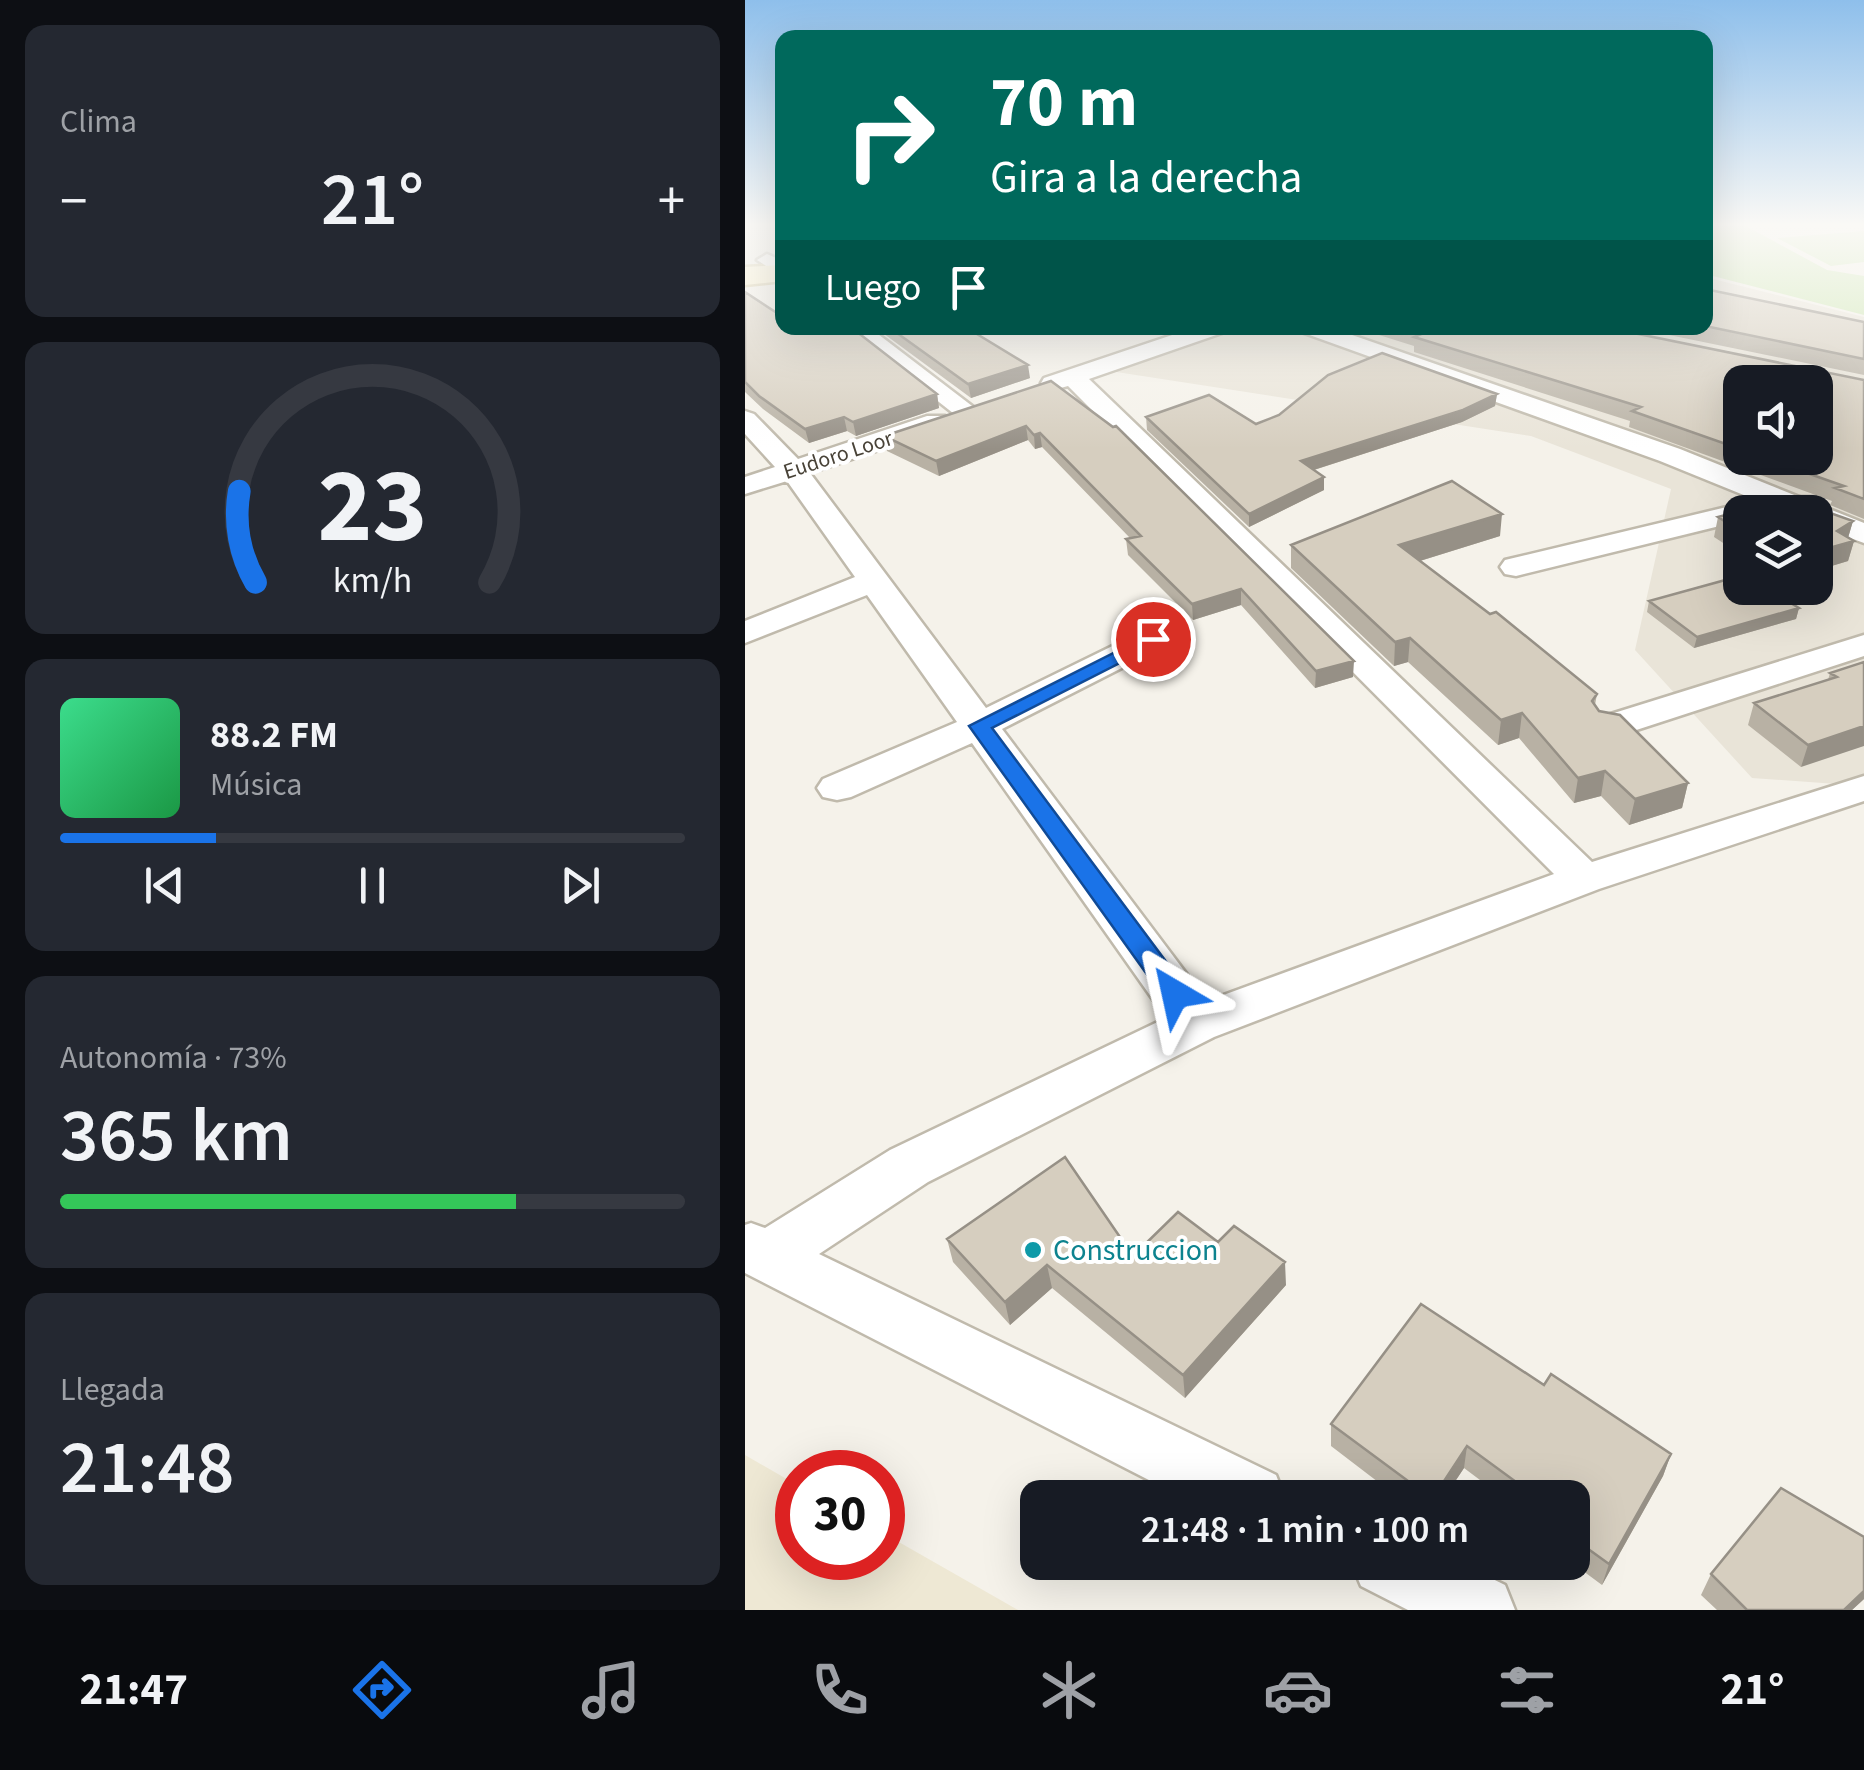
<!DOCTYPE html>
<html lang="es">
<head>
<meta charset="utf-8">
<style>
  body { margin:0; font-family:"Source Sans 3",sans-serif; background:#242831; color:#f1f3f6; height:100vh; display:flex; flex-direction:column; font-size:38px; white-space:nowrap }
  * { box-sizing:border-box; margin:0 }
  p { font-size:32px; color:#9ea1a6 }
  .icon { flex:none; width:55px; height:55px; fill:none; stroke:currentColor; stroke-width:2; stroke-linecap:round; stroke-linejoin:round }
  .map { position:relative; flex:1; overflow:hidden }
  .sheet { display:flex; flex-direction:column; gap:25px; padding:25px; background:#0d0f14; width:745px }
  .sheet>* { flex:none }
  .banner { position:absolute; left:30px; top:30px; width:938px; height:305px; border-radius:20px; box-shadow:0 10px 40px #0002; background:#00695c; color:#fff; overflow:hidden }
  .fabs { position:absolute; left:978px; top:365px; display:grid; gap:20px }
  .fabs a { display:grid; place-items:center; width:110px; height:110px; border-radius:20px; background:#171b24; box-shadow:0 10px 40px #0002; font-size:50px }
  .speed { position:absolute; left:30px; top:1450px; display:flex; gap:20px; font-size:50px; font-weight:700; text-align:center }
  .speed>* { display:grid; place-content:center; width:130px; height:130px; border-radius:50%; background:#171b24; box-shadow:0 10px 40px #0002; line-height:1 }
  .speed .limit { border:15px solid #d22; background:#fff; color:#111 }
  .pin { position:absolute; display:grid; place-items:center; width:85px; height:85px; color:#fff; margin:-42px; border:5px solid #fff; border-radius:50%; box-shadow:0 2px 10px #0007 }
  .me { position:absolute; width:110px; margin:-55px; rotate:324deg; stroke-linejoin:round; filter:drop-shadow(0 0 8px #0008) }
  .turn { display:flex; align-items:center; gap:35px; height:210px; padding:0 50px; font-size:45px }
  .turn .icon { width:130px; height:130px; stroke-width:2.5 }
  .turn b { display:block; font-size:70px; line-height:85px }
  .then { display:flex; align-items:center; height:95px; padding:0 50px; background:#0003; gap:20px; font-size:38px }
  .big { font-size:75px; font-weight:600; line-height:1.1 }
  .sheet .widget { flex:1; display:flex; flex-direction:column; justify-content:center; gap:15px; min-width:0; padding:0 35px; border-radius:20px; background:#242831 }
  .sheet .dial { align-items:center; gap:0 }
  .dial svg { height:260px; overflow:visible; fill:none; stroke:#363941; stroke-width:7; stroke-linecap:round; text-anchor:middle }
  .dial text { fill:#f1f3f6; stroke:none }
  .song { display:flex; align-items:center; gap:30px }
  .cover { width:120px; height:120px; border-radius:15px; background:linear-gradient(135deg,hsl(150 70% 55%),hsl(140 70% 35%)) }
  .played { height:10px; border-radius:5px; background:linear-gradient(90deg,#1a73e8 25%,#363941 25%) }
  .keys { display:flex; justify-content:space-around; direction:ltr }
  .heat { display:flex; justify-content:space-between; align-items:center; font-size:55px; direction:ltr }
  .charge { height:15px; border-radius:8px; background:linear-gradient(90deg,#34c759 73%,#363941 0) }
  .trip { position:absolute; left:275px; top:1480px; width:570px; height:100px; border-radius:20px; background:#171b24; box-shadow:0 10px 40px #0002; font-weight:600; line-height:100px; text-align:center }
  .tabs { display:flex; height:160px; justify-content:space-around; align-items:center; background:#090b0e; color:#9ea1a6 }
  .tabs .icon { width:70px; height:70px }
  .tabs .active { color:#1a73e8 }
  .tabs b { font-size:45px; color:#f1f3f6 }
  main { display:flex; flex:1; min-height:0 }
  .map>svg:first-child { display:block }
</style>
</head>
<body>
<main>
<section class="sheet">
<div class="widget"><p>Clima</p>
<div class="heat"><a>−</a><b class="big">21°</b><a>+</a></div>
</div>
<div class="widget dial"><svg viewBox="0 0 100 80">
<path d="M14 69A42 42 0 1 1 86 69"/>
<path d="M14 69A42 42 0 0 1 9 41" stroke="#1a73e8"/>
<text x="50" y="56" font-size="32" font-weight="700">23</text>
<text x="50" y="72" font-size="11">km/h</text>
</svg></div>
<div class="widget">
<div class="song"><i class="cover"></i><div><b>88.2 FM</b><p>Música</p></div></div>
<div class="played"></div>
<div class="keys"><svg class="icon" aria-label="previous" viewBox="0 0 24 24"><path d="M18 5L8 12l10 7zM5 5v14"/></svg><svg class="icon" aria-label="pause" viewBox="0 0 24 24"><path d="M8 5v14M16 5v14"/></svg><svg class="icon" aria-label="next" viewBox="0 0 24 24"><path d="M6 5l10 7-10 7zM19 5v14"/></svg></div>
</div>
<div class="widget"><p>Autonomía · 73%</p><b class="big">365 km</b><div class="charge"></div></div>
<div class="widget"><p>Llegada</p><b class="big">21:48</b></div>
</section>
<div class="map">
<svg width="1119" height="1610" viewBox="0 0 1119 1610">
  <rect width="100%" height="100%" fill="#f5f2ea"/>
  <path fill="#e9e4d8" fill-rule="evenodd" d="M960,277L1119,317V786L1007,778L890,650L926,489L786,436L365,371L488,328H960ZM995,382H1070V458H995ZM995,512H1070V588H995Z"/>
  <path fill="#eee8d4" d="M0,1455L52,1485V1558H138V1533L273,1610H0Z"/>
  <path fill="#cee8b3" d="M960,224H997L1082,270L1119,276V315L960,274Z
    M1119,231V262L1086,266L1032,238Z"/>
  <g fill="none" stroke-linecap="round" stroke-linejoin="round">
    <defs>
      <path id="street" d="M22,254L38,261V277L12,260Z
        M100,328H125L235,412L222,420L213,417Z
        M448,328H480L477,333L344,379L847,862L1119,776V801L854,889L469,1037L183,1182L74,1254L531,1475L540,1498H439L0,1273V1225L6,1223L20,1228L145,1150L421,1018L227,743L106,797L92,800L78,797L72,788L78,779L212,722L122,595L0,643V621L110,577L42,481L0,494V477L30,467L0,434V411L9,414L53,459L182,416H200L204,422L200,428L65,473L241,708L396,632H420L425,639L420,646L257,729L462,1001L809,874L323,386L308,390L296,383L299,378Z
        M556,328H587L935,449L1119,523V543L1070,525V512H995V521L771,576L760,574L755,567L760,560L1011,500L915,461L559,333Z
        M1119,635V656L879,734L866,737L853,734L847,726L853,718Z
        M606,1562H713L760,1585L770,1610H663L616,1586Z"/>
      <path id="secondary" d="M38,265V281L0,285V267Z"/>
    </defs>
    <use href="#street" stroke="#c0baac" stroke-width="5"/>
    <use href="#secondary" stroke="#d4c79a" stroke-width="5"/>
    <use href="#street" fill="#fff" fill-rule="evenodd"/>
    <use href="#secondary" fill="#fef4cb" fill-rule="evenodd"/>
  </g>
  <path fill="#b8b1a4" fill-rule="evenodd" d="M960,289L1119,322V375L890,328H960Z
    M0,292L38,328L192,394L194,408L111,436L102,431L64,443L18,409L0,392Z
    M131,328H222L285,378L226,398Z
    M612,328H864L1119,380V519L1085,505L1087,501L884,427L885,421L669,352V346ZM995,382L1070,458H995Z
    M306,381L608,677L570,688L496,605L448,620L383,555L381,539L385,538L297,447L290,449L283,440L194,476L142,451L139,436Z
    M752,394L750,406L717,422L569,470L579,477V490L504,527L402,430L401,417L511,424L534,415Z
    M1052,496H1071L1074,509L1108,521L1103,538L1109,541L1103,561L1070,571V512H995V554L969,537L973,517Z
    M755,536L675,561L852,694L850,705L854,711L943,783L937,808L884,825L856,796L829,803L774,738L753,745L663,662L649,666L546,568V545Z
    M904,601L1054,608L1051,619L949,648L902,612Z
    M1119,662L1056,767L1003,725L1009,703L1083,680L1085,673Z
    M202,1239L388,1256L473,1242L541,1285L440,1398L307,1288L265,1325L208,1262Z
    M799,1385L926,1454L918,1476L857,1585L826,1562H828V1498H759L719,1468L699,1498H654L586,1446V1424Z
    M966,1574L1119,1599L1107,1610H972L956,1595Z"/>
  <path fill="#969086" d="M283,365L285,378L226,398L223,384Z
    M192,394L194,408L111,436L108,422Z
    M752,394L750,406L717,422L556,474V461Z
    M99,417L102,431L64,443L60,429Z
    M281,426L283,440L194,476L191,461Z
    M295,433L297,447L290,449L289,435Z
    M579,477V490L504,527V514Z
    M757,514L755,536L652,568L654,545Z
    M1108,521L1102,541H1109L1103,561L1070,571V552L1092,531Z
    M496,589V605L448,620L447,604Z
    M1054,608L1051,619L949,648L952,637Z
    M665,638L663,662L649,666L650,642Z
    M609,661L608,677L570,688L571,671Z
    M777,713L774,738L753,745L756,720Z
    M1119,726V746L1056,767L1063,745Z
    M860,771L856,796L829,803L833,778Z
    M943,783L937,808L884,825L890,799Z
    M540,1262L541,1285L440,1398L438,1375Z
    M302,1265L307,1288L265,1325L260,1302Z
    M722,1446L719,1468L699,1498H688Z
    M926,1454L918,1476L857,1585L864,1564Z
    M1119,1591V1599L1107,1610H1099Z"/>
  <path fill="#d6cebf" stroke="#969086" stroke-width="2.5" d="M960,289L1119,322V359L960,326Z
    M0,292L38,317V328H107L192,394L108,422L99,417L60,429L14,396L0,382Z
    M145,328H222L283,365L223,384Z
    M660,328H864L1119,380V499L1090,488L1099,486L1019,458H1070V382H995V449L887,411L896,407L669,337L679,333Z
    M637,353L752,394L718,410L556,461L579,477L504,514L401,417L464,395L511,424L534,415L583,375Z
    M306,381L368,427L371,426L609,661L571,671L496,589L447,604L381,539L396,536L295,433L289,435L281,426L191,461L139,436Z
    M707,481L757,514L654,545L745,614L751,612L852,694L847,701L854,711L875,715L943,783L890,799L860,771L833,778L777,713L756,720L665,638L650,642L546,545Z
    M1052,496H1071L1074,509L1108,521L1092,531L1109,541L1070,552V512H995V531L973,517Z
    M995,576V588H1021L1054,608L952,637L904,601Z
    M1119,662V726L1063,745L1009,703L1092,677L1085,673Z
    M320,1157L388,1256L433,1212L473,1242L489,1226L540,1262L438,1375L302,1265L260,1302L202,1239Z
    M676,1304L799,1385L806,1374L926,1454L864,1564L828,1538V1498H793L722,1446L688,1498H686L586,1424Z
    M1036,1488L1119,1537V1591L1099,1610H1002L966,1574Z"/>
  <linearGradient id="sky" x2="0" y2="1"><stop stop-color="#8ebfeb"/><stop offset="0.5" stop-color="#faf9f6"/><stop offset="1" stop-color="#faf9f6" stop-opacity="0"/></linearGradient>
  <rect width="1119" height="449" fill="url(#sky)"/>
  <path fill="#1a73e8" stroke="#114b97" stroke-width="2.5" d="M408,633L414,635V643L247,728L440,987L444,994L440,1001H421L224,726Z"/>
  <circle fill="#0f9aa8" stroke="#fff" stroke-width="4" cx="288" cy="1250" r="10"/>
  <g text-anchor="middle" dominant-baseline="central" stroke-width="8" stroke-linejoin="round" paint-order="stroke">
    <g font-size="22" fill="#494338" stroke="#fff">
      <text transform="translate(93 455) rotate(-18)">Eudoro Loor</text>
    </g>
    <g font-size="30" fill="#0d838f" stroke="#fff" text-anchor="start">
      <text x="308" y="1250">Construccion</text>
    </g>
  </g>
</svg>
<div class="fabs">
<a><svg class="icon" aria-label="sound" viewBox="0 0 24 24"><path d="M4 9h4l5-4v14l-5-4H4zM17 9q2 3 0 6"/></svg></a>
<a><svg class="icon" aria-label="layers" viewBox="0 0 24 24"><path d="M12 4l9 5-9 5-9-5zM3 14l9 5 9-5"/></svg></a>
</div>
<div class="speed"><div class="limit">30</div></div>
<div class="pin" style="left:408px;top:639px;background:#d93025"><svg class="icon" aria-label="arrive" viewBox="0 0 24 24"><path d="M6 21V4h12l-3 4 3 4H6"/></svg></div>
<svg class="me" style="left:430px;top:994px" viewBox="-20 -20 40 40"><path d="M0-17L14 15 0 8-14 15z" fill="#1a73e8" stroke="#fff" stroke-width="4"/></svg>
<div class="trip">21:48 · 1 min · 100 m</div>
<div class="banner">
<div class="turn"><svg class="icon" aria-label="right" viewBox="0 0 24 24"><path d="M7 20v-9h11M14 6l5 5-5 5"/></svg><div><b>70 m</b>Gira a la derecha</div></div>
<div class="then">Luego<svg class="icon" aria-label="arrive" viewBox="0 0 24 24"><path d="M6 21V4h12l-3 4 3 4H6"/></svg></div>
</div>
</div>
</main>
<nav class="tabs">
<b>21:47</b>
<svg class="icon active" aria-label="directions" viewBox="0 0 24 24"><path d="M12 3l9 9-9 9-9-9zM9 14v-3h6M13 9l2 2-2 2"/></svg>
<svg class="icon" aria-label="music" viewBox="0 0 24 24"><path d="M9 18V5l10-2v13"/><circle cx="6" cy="18" r="3"/><circle cx="16" cy="16" r="3"/></svg>
<svg class="icon" aria-label="phone" viewBox="0 0 24 24"><path d="M5 4h4l2 5-3 2q2 4 5 5l2-3 5 2v4C11 20 4 13 5 4z"/></svg>
<svg class="icon" aria-label="climate" viewBox="0 0 24 24"><path d="M12 3v18M4 7l16 10M4 17L20 7"/></svg>
<svg class="icon" aria-label="car" viewBox="0 0 24 24"><path d="M5 17H2v-5l4-1 3-4h7l3 4 3 1v5h-3M9 17h6M6 11h13"/><circle cx="7" cy="17" r="2"/><circle cx="17" cy="17" r="2"/></svg>
<svg class="icon" aria-label="filters" viewBox="0 0 24 24"><path d="M4 7h16M4 17h16"/><circle cx="9" cy="7" r="2"/><circle cx="15" cy="17" r="2"/></svg>
<b>21°</b>
</nav>
</body>
</html>
